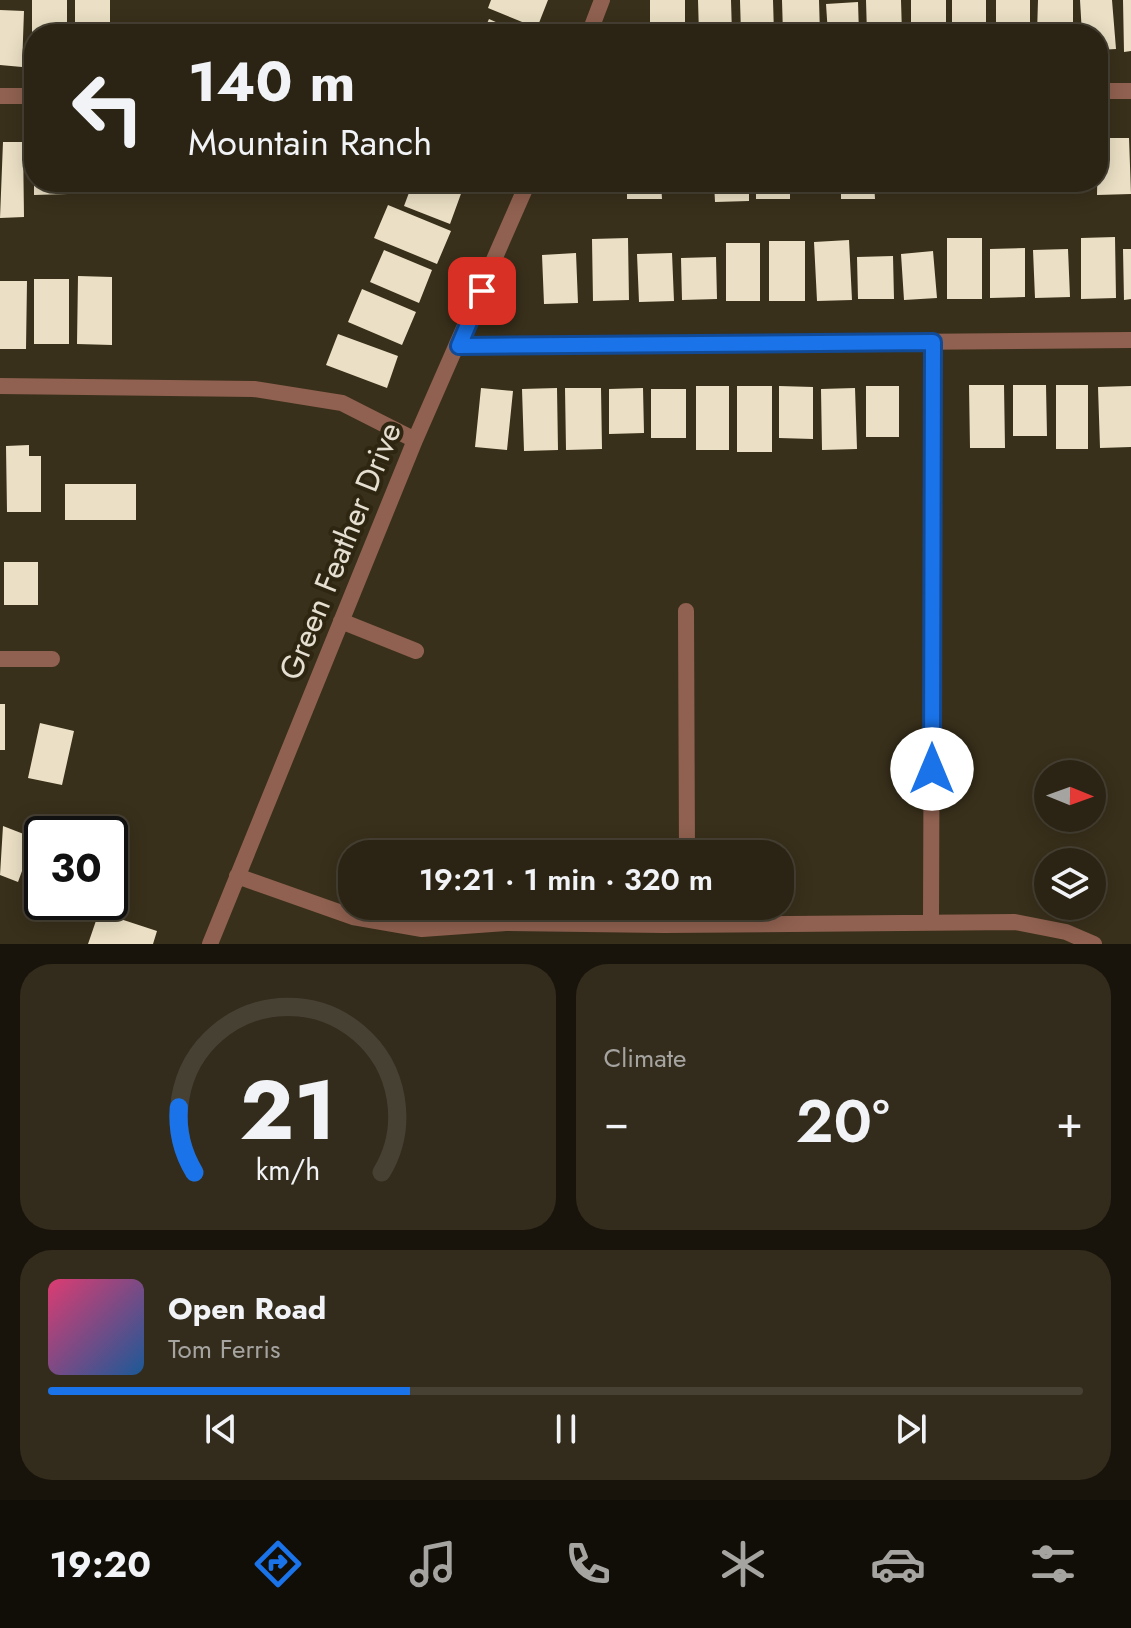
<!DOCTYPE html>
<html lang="en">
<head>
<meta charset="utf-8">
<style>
  body { margin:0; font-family:Jost,sans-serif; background:#332c1d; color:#f1f3f6; height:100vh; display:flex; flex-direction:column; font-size:30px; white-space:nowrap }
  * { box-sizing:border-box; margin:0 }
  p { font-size:26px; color:#a6a4a0 }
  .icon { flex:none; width:44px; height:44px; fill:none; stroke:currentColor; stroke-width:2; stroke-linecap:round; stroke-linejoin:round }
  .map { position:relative; height:944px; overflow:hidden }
  .sheet { display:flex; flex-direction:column; gap:20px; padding:20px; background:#18140b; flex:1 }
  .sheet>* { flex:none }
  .top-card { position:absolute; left:24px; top:24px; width:1084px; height:168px; border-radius:32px; box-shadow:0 4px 20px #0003,0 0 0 2px #474134; background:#2b2414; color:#f1f3f6; overflow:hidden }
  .needle { width:52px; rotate:91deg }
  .buttons { position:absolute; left:1034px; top:760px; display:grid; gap:16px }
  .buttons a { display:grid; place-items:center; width:72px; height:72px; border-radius:50%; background:#2b2414; box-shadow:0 4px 20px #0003,0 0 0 2px #474134; font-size:40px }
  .speed { position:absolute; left:24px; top:816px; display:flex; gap:16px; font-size:40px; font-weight:700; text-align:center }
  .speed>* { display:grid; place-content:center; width:104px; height:104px; border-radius:50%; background:#2b2414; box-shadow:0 4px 20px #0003,0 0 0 2px #474134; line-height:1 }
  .speed .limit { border:4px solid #111; border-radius:12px; background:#fff; color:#111 }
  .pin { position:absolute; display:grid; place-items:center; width:68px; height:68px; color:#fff; margin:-34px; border-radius:16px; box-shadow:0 4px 12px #0006 }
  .me { position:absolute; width:88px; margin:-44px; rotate:0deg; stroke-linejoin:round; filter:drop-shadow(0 0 6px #0008) }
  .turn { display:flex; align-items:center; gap:28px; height:168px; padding:0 32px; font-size:36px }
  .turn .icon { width:104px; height:104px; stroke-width:2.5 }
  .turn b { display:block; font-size:56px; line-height:68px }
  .big { font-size:60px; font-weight:600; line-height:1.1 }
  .sheet .card { flex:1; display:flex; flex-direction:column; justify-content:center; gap:12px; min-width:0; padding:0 28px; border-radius:32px; background:#332c1d }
  .sheet .dial { align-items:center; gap:0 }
  .dial svg { height:208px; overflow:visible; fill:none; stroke:#474134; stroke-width:7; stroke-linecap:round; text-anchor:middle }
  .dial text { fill:#f1f3f6; stroke:none }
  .song { display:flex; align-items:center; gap:24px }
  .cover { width:96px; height:96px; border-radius:12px; background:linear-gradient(135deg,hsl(340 70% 55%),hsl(210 70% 35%)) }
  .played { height:8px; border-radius:4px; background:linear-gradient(90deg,#1a73e8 35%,#474134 35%) }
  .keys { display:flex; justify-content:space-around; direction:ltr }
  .heat { display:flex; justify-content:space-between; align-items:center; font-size:44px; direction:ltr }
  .sheet .tiles { flex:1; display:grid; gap:20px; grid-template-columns:1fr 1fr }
  .card:last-child { grid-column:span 2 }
  .trip { position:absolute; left:338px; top:840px; width:456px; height:80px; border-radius:32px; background:#2b2414; box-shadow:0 4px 20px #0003,0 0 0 2px #474134; font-weight:600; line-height:80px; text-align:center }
  .tab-bar { display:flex; height:128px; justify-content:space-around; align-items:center; background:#110e08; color:#a6a4a0 }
  .tab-bar .icon { width:56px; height:56px }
  .tab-bar .on { color:#1a73e8 }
  .tab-bar b { font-size:36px; color:#f1f3f6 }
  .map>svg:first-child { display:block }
</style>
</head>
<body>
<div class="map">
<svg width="1131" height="944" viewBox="0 0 1131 944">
  <rect width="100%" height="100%" fill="#39301b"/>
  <path fill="#ebe0c5" d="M32,0H67V34H32Z
    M75,0H110V34H75Z
    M491,0H548L537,28L488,8Z
    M650,0H685V34H650Z
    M698,0H731L732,34H699Z
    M740,0H773L774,34H741Z
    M782,0H819L820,34H783Z
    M866,0H901L902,34H867Z
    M911,0H946V34H911Z
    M952,0H986V34H952Z
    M996,0H1030V34H996Z
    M1038,0H1073V34H1037Z
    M1080,0H1112L1116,49L1098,50V34H1082Z
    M1123,0H1131V51L1124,52Z
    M858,2L859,34H828L826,4Z
    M0,10L24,11L22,67L0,65Z
    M489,19L523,34H482Z
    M1098,138H1129L1131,194L1097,195Z
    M3,142H23L24,217L0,218Z
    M34,182H68V194L34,195Z
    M77,182H111V193L77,194Z
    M413,182H438L462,191L450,224L404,206Z
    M586,182H620V191L586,192Z
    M627,182H661L662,199H627Z
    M670,182H706V190L670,189Z
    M714,182H749V201L715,202Z
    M756,182H790V199H756Z
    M799,182H834V188H799Z
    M841,182H874L875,199H841Z
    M883,182H919V188L883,187Z
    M926,182H960V194H926Z
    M969,182H1002V187H970Z
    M1055,182H1089V186L1055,187Z
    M388,205L451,231L437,264L374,238Z
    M1115,237L1116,298L1081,299V238Z
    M628,238L629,300L593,301L592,239Z
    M947,238H982V299H947Z
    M849,240L852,300L817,301L814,242Z
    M769,241H805V301H769Z
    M726,243H760V301H726Z
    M1025,248V297L990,298V249Z
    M1068,249L1070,297L1035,298L1033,250Z
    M1123,249H1131V299L1124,300Z
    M384,250L432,270L419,303L370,282Z
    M933,251L937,298L904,300L901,254Z
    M576,253L578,303L544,304L542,255Z
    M672,253L674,301L639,302L637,254Z
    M893,256L894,299H858L857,257Z
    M716,257L717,299L682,300L681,258Z
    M78,276L112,277V345L77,344Z
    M34,279H69V344H34Z
    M0,281H27L26,349H0Z
    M362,289L416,312L402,345L348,322Z
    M338,334L398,356L387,388L326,365Z
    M969,385H1004L1005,448H970Z
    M1013,385H1046L1047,436H1013Z
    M1056,385H1088V449H1056Z
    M696,386H729V450H696Z
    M737,386H772V452H737Z
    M779,386L813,387V439L779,438Z
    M866,386H899V437H866Z
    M1131,386V447L1100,448L1098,387Z
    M481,388L513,391L507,450L475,447Z
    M557,388L558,450L524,451L522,389Z
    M565,388H601L602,449L566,450Z
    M643,388L644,433L609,434V389Z
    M855,388L857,449L822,450L821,389Z
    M651,389H686V438H651Z
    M29,445V456H41V512H7L6,446Z
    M65,484H136V520H65Z
    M4,562H38V605H4Z
    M0,704H5V750H0Z
    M40,723L74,731L62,785L28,778Z
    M3,826L34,838L18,882L0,875Z
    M99,912L157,931L153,944H88Z"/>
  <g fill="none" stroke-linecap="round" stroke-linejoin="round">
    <path stroke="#906150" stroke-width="16" d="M589,34L602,0
      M1098,91H1131
      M0,96H34
      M459,346L1131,340
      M0,386L254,389L342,403L415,440
      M686,611L687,854
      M341,621L416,651
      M0,659H52
      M237,876L353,917L422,929L506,923L664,925L1015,922L1066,932L1094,944
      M931,922L933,342
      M210,944L415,440L528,182"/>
  </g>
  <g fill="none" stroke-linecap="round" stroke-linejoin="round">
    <defs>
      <path id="route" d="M482,291L459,346L933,342L932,769"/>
    </defs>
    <use href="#route" stroke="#114b97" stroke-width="20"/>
    <use href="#route" stroke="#1a73e8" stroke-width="14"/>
  </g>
  <g text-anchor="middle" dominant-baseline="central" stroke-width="8" stroke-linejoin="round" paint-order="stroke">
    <g font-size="32" fill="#e5dfd2" stroke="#2f2611">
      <text transform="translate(340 551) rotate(-68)">Green Feather Drive</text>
    </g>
  </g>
</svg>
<div class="buttons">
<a><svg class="needle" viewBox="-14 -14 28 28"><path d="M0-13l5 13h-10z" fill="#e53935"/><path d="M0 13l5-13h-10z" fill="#a6a4a0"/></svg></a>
<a><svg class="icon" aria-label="layers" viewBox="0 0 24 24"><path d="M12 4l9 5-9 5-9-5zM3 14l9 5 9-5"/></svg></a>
</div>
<div class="speed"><div class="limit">30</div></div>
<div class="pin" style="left:482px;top:291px;background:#d93025"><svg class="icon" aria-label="arrive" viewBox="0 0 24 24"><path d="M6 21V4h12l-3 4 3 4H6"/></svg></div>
<svg class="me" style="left:932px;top:769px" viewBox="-20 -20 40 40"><circle r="19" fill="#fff"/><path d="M0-13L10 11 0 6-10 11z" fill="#1a73e8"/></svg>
<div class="trip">19:21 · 1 min · 320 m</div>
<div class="top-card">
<div class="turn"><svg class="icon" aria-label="left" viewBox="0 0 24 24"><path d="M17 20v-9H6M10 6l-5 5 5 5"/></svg><div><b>140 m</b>Mountain Ranch</div></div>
</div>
</div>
<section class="sheet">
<div class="tiles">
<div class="card dial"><svg viewBox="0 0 100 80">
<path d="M14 69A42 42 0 1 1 86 69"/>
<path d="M14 69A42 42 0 0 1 8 44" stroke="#1a73e8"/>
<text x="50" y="56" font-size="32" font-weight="700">21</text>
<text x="50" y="72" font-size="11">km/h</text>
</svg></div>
<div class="card"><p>Climate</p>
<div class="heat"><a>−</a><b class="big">20°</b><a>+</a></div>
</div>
<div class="card">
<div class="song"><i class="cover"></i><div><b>Open Road</b><p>Tom Ferris</p></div></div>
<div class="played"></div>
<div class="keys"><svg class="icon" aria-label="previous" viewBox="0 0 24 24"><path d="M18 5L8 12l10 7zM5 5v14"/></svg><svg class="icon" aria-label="pause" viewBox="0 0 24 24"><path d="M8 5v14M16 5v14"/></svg><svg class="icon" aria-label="next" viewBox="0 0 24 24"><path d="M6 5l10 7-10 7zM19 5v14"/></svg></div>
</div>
</div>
</section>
<nav class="tab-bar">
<b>19:20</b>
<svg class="icon on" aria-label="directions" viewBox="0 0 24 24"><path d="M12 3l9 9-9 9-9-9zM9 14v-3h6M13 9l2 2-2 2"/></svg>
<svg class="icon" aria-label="music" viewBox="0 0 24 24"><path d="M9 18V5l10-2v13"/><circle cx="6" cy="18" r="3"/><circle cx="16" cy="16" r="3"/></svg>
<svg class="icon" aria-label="phone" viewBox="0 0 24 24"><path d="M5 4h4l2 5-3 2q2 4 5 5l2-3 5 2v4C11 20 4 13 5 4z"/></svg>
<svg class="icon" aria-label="climate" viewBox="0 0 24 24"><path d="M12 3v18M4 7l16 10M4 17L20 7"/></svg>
<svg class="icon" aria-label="car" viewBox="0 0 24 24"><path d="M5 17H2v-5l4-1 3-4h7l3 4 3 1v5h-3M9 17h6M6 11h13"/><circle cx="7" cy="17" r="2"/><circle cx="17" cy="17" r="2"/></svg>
<svg class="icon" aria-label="filters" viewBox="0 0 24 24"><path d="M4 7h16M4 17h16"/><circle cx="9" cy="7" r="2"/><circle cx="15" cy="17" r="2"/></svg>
</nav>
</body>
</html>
